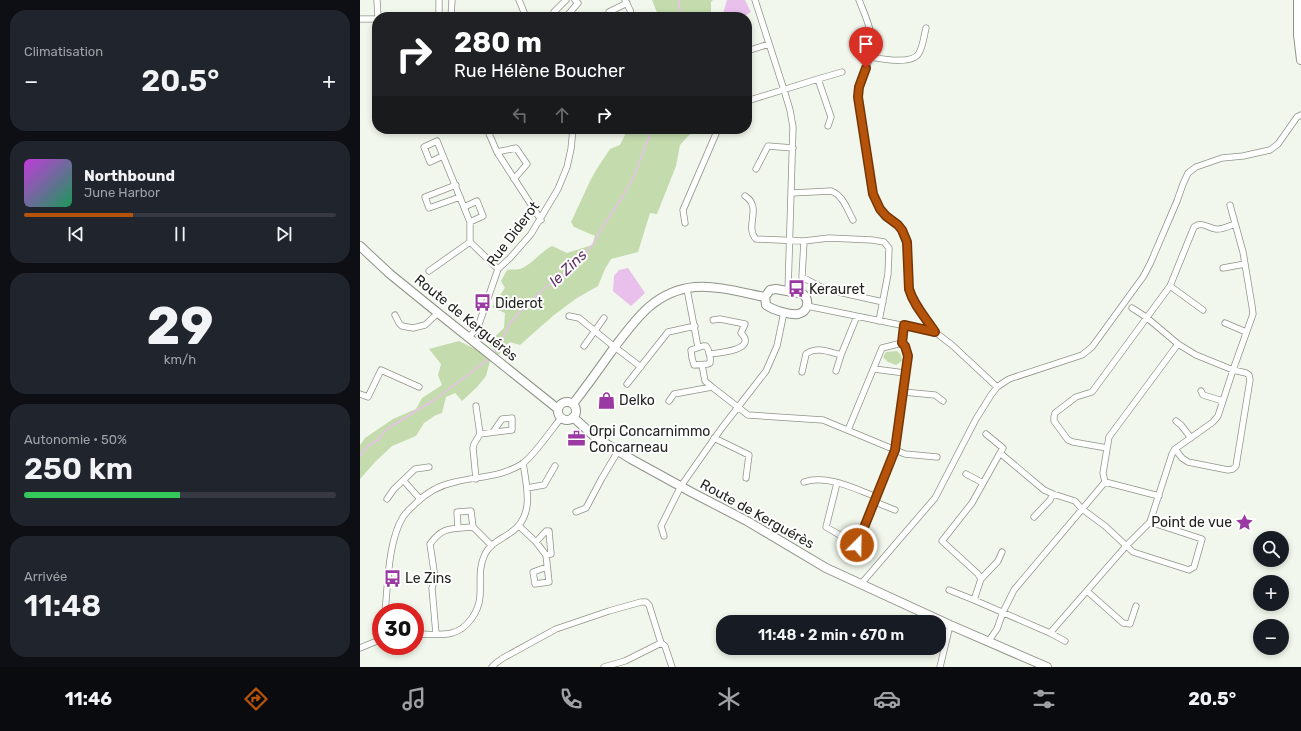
<!DOCTYPE html>
<html lang="fr">
<head>
<meta charset="utf-8">
<style>
  body { margin:0; font-family:Rubik,sans-serif; background:#20242c; color:#f1f3f6; height:100vh; display:flex; flex-direction:column; font-size:15px; white-space:nowrap }
  * { box-sizing:border-box; margin:0 }
  p { font-size:13px; color:#9ea1a6 }
  .icon { flex:none; width:22px; height:22px; fill:none; stroke:currentColor; stroke-width:2; stroke-linecap:round; stroke-linejoin:round }
  .map { position:relative; flex:1; overflow:hidden }
  .side { display:flex; flex-direction:column; gap:10px; padding:10px; background:#0d0f14; width:360px }
  .side>* { flex:none }
  .hud { position:absolute; left:12px; top:12px; width:380px; height:122px; border-radius:16px; box-shadow:0 2px 6px #0003; background:#202124; color:#fff; overflow:hidden }
  .fabs { position:absolute; left:893px; top:531px; display:grid; gap:8px }
  .fabs a { display:grid; place-items:center; width:36px; height:36px; border-radius:50%; background:#171b24; box-shadow:0 2px 6px #0003; font-size:20px }
  .speed { position:absolute; left:12px; top:603px; display:flex; gap:8px; font-size:20px; font-weight:700; text-align:center }
  .speed>* { display:grid; place-content:center; width:52px; height:52px; border-radius:50%; background:#171b24; box-shadow:0 2px 6px #0003; line-height:1 }
  .speed .limit { border:6px solid #d22; background:#fff; color:#111 }
  .pin { position:absolute; display:grid; place-items:center; width:34px; height:34px; color:#fff; margin:-41px -17px; border-radius:50% 50% 50% 0; rotate:-45deg; box-shadow:0 0 4px #0007 }
  .pin .icon { rotate:45deg }
  .me { position:absolute; width:44px; margin:-22px; rotate:23deg; stroke-linejoin:round; filter:drop-shadow(0 0 3px #0008) }
  .turn { display:flex; align-items:center; gap:14px; height:84px; padding:0 16px; font-size:18px }
  .turn .icon { width:52px; height:52px; stroke-width:2.5 }
  .turn b { display:block; font-size:28px; line-height:34px }
  .lanes { display:flex; align-items:center; height:38px; padding:0 16px; background:#0003; justify-content:center; gap:20px; direction:ltr }
  .lanes .off { opacity:.35 }
  .big { font-size:30px; font-weight:600; line-height:1.1 }
  .side .widget { flex:1; display:flex; flex-direction:column; justify-content:center; gap:6px; min-width:0; padding:0 14px; border-radius:16px; background:#20242c }
  .side .dial { align-items:center; gap:0 }
  .dial b { font-size:52px; line-height:1 }
  .song { display:flex; align-items:center; gap:12px }
  .cover { width:48px; height:48px; border-radius:6px; background:linear-gradient(135deg,hsl(290 70% 55%),hsl(150 70% 35%)) }
  .played { height:4px; border-radius:2px; background:linear-gradient(90deg,#b45309 35%,#363941 35%) }
  .keys { display:flex; justify-content:space-around; direction:ltr }
  .heat { display:flex; justify-content:space-between; align-items:center; font-size:22px; direction:ltr }
  .charge { height:6px; border-radius:3px; background:linear-gradient(90deg,#34c759 50%,#363941 0) }
  .trip { position:absolute; left:356px; top:615px; width:230px; height:40px; border-radius:16px; background:#171b24; box-shadow:0 2px 6px #0003; font-weight:600; line-height:40px; text-align:center }
  .menu { display:flex; height:64px; justify-content:space-around; align-items:center; background:#090b0e; color:#9ea1a6 }
  .menu .icon { width:28px; height:28px }
  .menu .on { color:#b45309 }
  .menu b { font-size:18px; color:#f1f3f6 }
  main { display:flex; flex:1; min-height:0 }
  .map>svg:first-child { display:block }
</style>
</head>
<body>
<main>
<section class="side">
<div class="widget"><p>Climatisation</p>
<div class="heat"><a>−</a><b class="big">20.5°</b><a>+</a></div>
</div>
<div class="widget">
<div class="song"><i class="cover"></i><div><b>Northbound</b><p>June Harbor</p></div></div>
<div class="played"></div>
<div class="keys"><svg class="icon" aria-label="previous" viewBox="0 0 24 24"><path d="M18 5L8 12l10 7zM5 5v14"/></svg><svg class="icon" aria-label="pause" viewBox="0 0 24 24"><path d="M8 5v14M16 5v14"/></svg><svg class="icon" aria-label="next" viewBox="0 0 24 24"><path d="M6 5l10 7-10 7zM19 5v14"/></svg></div>
</div>
<div class="widget dial"><b>29</b><p>km/h</p></div>
<div class="widget"><p>Autonomie · 50%</p><b class="big">250 km</b><div class="charge"></div></div>
<div class="widget"><p>Arrivée</p><b class="big">11:48</b></div>
</section>
<div class="map">
<svg width="941" height="667" viewBox="0 0 941 667">
  <rect width="100%" height="100%" fill="#f1f7ec"/>
  <path fill="#c4dbad" d="M292,0H353L351,2V17H297L298,15Z
    M268,129H334L331,133L320,145L316,166L297,214L290,213L278,252L251,259L245,269L238,286L217,298L194,315L160,345L150,342L138,355L128,343L144,328L145,313L132,307L145,288L141,281L147,270C151,269 156,270 160,269C173,264 180,252 192,246L207,253L232,245L235,236L214,227L211,222L231,179L238,167L250,149L260,145Z
    M99,341L119,351L130,361L126,376L117,387L102,401L95,393L86,397L82,413L76,415L64,423L56,436L32,446L15,462L0,479V445L5,438L33,419L56,409L62,398L82,385L78,375L81,364L69,349Z
    M537,351L541,355L542,361L536,365L528,362L523,357L526,352Z"/>
  <path fill="#e9c0eb" d="M367,0H385L391,12L383,17H362Z
    M268,268L285,293L271,306L253,291L254,276L259,270Z"/>
  <g fill="none" stroke-linecap="round" stroke-linejoin="round">
    <path stroke="#e9c0eb" stroke-width="1.5" d="M319,0L320,17
      M134,354L151,322L160,312L187,286L213,266L234,243L243,226L263,196L274,176L292,129
      M0,456L8,446L18,440L25,431L30,427L74,400L130,358"/>
    <defs>
      <path id="street" d="M17,0L18,17
        M159,0L166,17
        M265,0L270,10L272,17
        M395,0L424,90L430,110L433,127L428,291
        M499,0C506,18 516,37 510,57C506,70 500,80 498,93L513,194L520,209L526,216L538,225L545,236L548,246L549,289L556,307L575,332L592,345L637,387
        M249,12L267,3
        M79,17V0
        M91,17L92,0
        M197,17L194,12L206,0
        M206,17L218,3L215,0
        M0,19H17
        M387,51L409,44
        M510,57C521,59 553,65 559,53C563,46 564,36 566,28
        M458,79L482,72
        M387,101L458,79L471,117L468,126
        M127,129L137,152L181,220
        M137,152L156,148L167,164L154,179
        M83,156L70,162L64,147L77,141L110,222V242
        M396,169L408,146L433,148
        M96,185L65,197L69,208L100,197
        M432,193L471,191C483,195 487,209 493,220
        M385,196C403,207 384,227 396,239L444,241L469,238L512,240L524,242L529,248L528,274L519,321
        M104,207L117,201L123,216L110,222
        M325,223L323,210L358,129
        M444,241L442,277L465,289L523,302
        M110,242L138,269
        M863,268L885,264
        M69,271L110,242
        M810,286L843,310
        M327,289L338,347
        M447,306L575,332
        M772,308L786,317L818,344L836,355L873,370L886,373L889,375L890,380L876,466L873,469L868,470L828,462L822,458L815,449
        M35,315L39,323L42,326L53,328L65,325L78,313
        M209,316L219,318L252,345L281,367
        M865,323L886,332
        M109,337L118,327L138,269L150,258L171,234L198,189L207,167L211,149L213,129
        M224,346L244,318
        M343,346H346C349,350 351,358 350,363L348,364L334,365L332,358L331,350Z
        M349,354C359,353 398,350 381,333L385,324L360,319L353,320
        M342,365L345,381L352,387L388,415L463,420L545,454L577,457
        M514,369L545,373
        M476,371L481,355
        M442,372L446,354C457,346 469,352 481,355L497,316
        M267,384L308,332L335,326
        M841,391L843,395L863,401
        M543,392L575,395L583,401
        M0,394L8,397L21,370L59,387
        M309,401L314,394L352,387
        M116,406L120,434L114,444L113,448L116,479
        M816,421L821,425L831,438
        M488,430L522,348L542,343
        M120,434L152,430V418L142,419L133,432
        M626,434L643,448L640,453
        M354,438L389,455L386,478
        M747,448L713,442L708,440L694,421V417L695,413L716,397L732,392L810,286L834,227C842,221 848,228 856,229C862,230 869,226 875,224
        M606,474L623,483
        M44,481L60,499
        M444,482C467,474 495,489 517,497
        M745,482L743,473L749,437L818,344
        M477,483L466,527L497,545L535,450L547,356L545,346L542,343L543,325
        M167,488L184,485L195,466
        M27,499L34,489L55,469L69,467
        M515,502L535,510
        M216,512L226,508L242,478L258,451
        M674,517L690,500L693,494
        M159,526L176,542L186,555L189,582L175,584L173,572L187,567
        M98,528L97,512L111,511L113,527L131,545
        M304,536L301,526L321,486L361,429L406,371L417,346L424,312
        M176,542L186,531H189L191,554L186,555
        M621,579L638,561L642,552
        M501,584L575,498L616,419L631,395L637,387L649,379L722,355L732,347L783,277L790,264L817,201L823,184L828,173L836,167L862,158L883,156L910,150L918,144L937,117L941,115
        M589,590L614,600
        M727,591L763,623L770,624L776,606
        M25,612C28,584 28,541 43,517C46,512 51,508 55,504C66,493 80,485 95,482C119,476 139,478 162,464C173,457 192,429 201,418
        M690,633L766,546L790,522L812,454L815,449L853,422L858,416L873,370L893,314L892,306L883,252L870,205
        M55,634C66,634 81,636 92,633C107,629 119,612 120,596C121,582 118,568 125,554C131,543 140,540 150,533C175,517 167,488 163,463
        M76,634L72,588L75,578L70,544C83,526 92,529 113,527
        M705,641L690,633L614,600L621,579L618,574L582,541L612,503L640,453L684,490L693,494L715,501L722,509L745,526L773,552L829,570L834,567L842,539L790,522
        M628,642L637,629L643,612L654,590L745,482L799,496
        M0,648L17,641L21,637
        M132,667L136,663L143,658L196,629L249,611L281,602H286L289,605L301,643L305,646L312,667
        M244,667L265,661L301,643
        M580,667L590,625"/>
      <path id="secondary" d="M938,0V35L941,60
        M0,246L30,274L78,313L198,409
        M416,289L443,294C450,300 448,312 438,314C429,315 413,310 406,305L405,297L410,290Z
        M198 411a9 9 0 1 1 18 0a9 9 0 1 1-18 0Z
        M213,404C226,387 239,369 251,352C274,322 293,291 335,287C356,285 384,293 405,297
        M213,417L235,437L271,459L331,492L387,521L466,568L590,625L687,667"/>
    </defs>
    <use href="#street" stroke="#8f9489" stroke-width="7"/>
    <use href="#secondary" stroke="#8f9489" stroke-width="10"/>
    <use href="#street" stroke="#fff" stroke-width="5.5"/>
    <use href="#secondary" stroke="#fff" stroke-width="8"/>
  </g>
  <g fill="none" stroke-linecap="round" stroke-linejoin="round">
    <defs>
      <path id="route" d="M497,545L535,450L548,356L545,346L542,343L544,325L575,332C566,318 554,306 549,289L547,242L542,230L538,225L526,216L520,209L513,194L498,97L499,87L506,68"/>
    </defs>
    <use href="#route" stroke="#753606" stroke-width="10"/>
    <use href="#route" stroke="#b45309" stroke-width="7"/>
  </g>
  <defs>
    <symbol id="bus-bare" viewBox="-9 -9 18 18"><path d="M-5-6H5V4H4V6H2V4H-2V6H-4V4H-5ZM-3.5-4V0h7V-4ZM-3.5 1.2v1.5H-2V1.2ZM2 1.2v1.5H3.5V1.2Z" fill="#9939a1" stroke="#fff" stroke-width="2.5" paint-order="stroke"/></symbol>
    <symbol id="shop-bare" viewBox="-9 -9 18 18"><path d="M-5-2.5h2.3a2.7 3.5 0 0 1 5.4 0H5L5.5 6h-11ZM-1.5-2.5h3a1.5 2.3 0 0 0-3 0Z" fill="#9939a1" stroke="#fff" stroke-width="2.5" paint-order="stroke"/></symbol>
    <symbol id="office-bare" viewBox="-9 -9 18 18"><path d="M-6-3h4V-5.5h4V-3h4V5H-6ZM-1-4.5V-3h2v-1.5ZM-6 0V1H6V0Z" fill="#9939a1" stroke="#fff" stroke-width="2.5" paint-order="stroke"/></symbol>
    <symbol id="sight-bare" viewBox="-9 -9 18 18"><path d="M0-6L1.8-2.2L6-1.7L2.9 1.2L3.7 5.4L0 3.3L-3.7 5.4L-2.9 1.2L-6-1.7L-1.8-2.2Z" fill="#9939a1" stroke="#fff" stroke-width="2.5" paint-order="stroke"/></symbol>
  </defs>
  <g fill-rule="evenodd">
    <use href="#bus-bare" x="424" y="276" width="25" height="25"/>
    <use href="#bus-bare" x="110" y="290" width="25" height="25"/>
    <use href="#shop-bare" x="234" y="388" width="25" height="25"/>
    <use href="#office-bare" x="204" y="426" width="25" height="25"/>
    <use href="#sight-bare" x="872" y="510" width="25" height="25"/>
    <use href="#bus-bare" x="20" y="566" width="25" height="25"/>
  </g>
  <g text-anchor="middle" dominant-baseline="central" stroke-width="4" stroke-linejoin="round" paint-order="stroke">
    <g font-size="14" fill="#232521" stroke="#fff">
      <text transform="translate(153 234) rotate(-53)">Rue Diderot</text>
      <text transform="translate(106 318) rotate(39)">Route de Kerguérès</text>
      <text transform="translate(397 514) rotate(29)">Route de Kerguérès</text>
    </g>
    <g font-size="14" fill="#232521" stroke="#fff" text-anchor="start">
      <text x="449" y="289">Kerauret</text>
      <text x="135" y="303">Diderot</text>
      <text x="259" y="400">Delko</text>
      <text x="229" y="431">Orpi Concarnimmo<tspan x="229" dy="16">Concarneau</tspan></text>
      <text x="872" y="522" text-anchor="end">Point de vue</text>
      <text x="45" y="578">Le Zins</text>
    </g>
    <g font-size="15" font-style="italic" fill="#623166" stroke="#fff">
      <text transform="translate(208 268) rotate(-44)">le Zins</text>
    </g>
  </g>
</svg>
<div class="fabs">
<a><svg class="icon" aria-label="search" viewBox="0 0 24 24"><circle cx="10" cy="10" r="6"/><path d="M15 15l6 6"/></svg></a>
<a>+</a>
<a>−</a>
</div>
<div class="speed"><div class="limit">30</div></div>
<div class="pin" style="left:506px;top:68px;background:#d93025"><svg class="icon" aria-label="arrive" viewBox="0 0 24 24"><path d="M6 21V4h12l-3 4 3 4H6"/></svg></div>
<svg class="me" style="left:497px;top:545px" viewBox="-20 -20 40 40"><circle r="17" fill="#b45309" stroke="#fff" stroke-width="3"/><path d="M0-11L8 9 0 5-8 9z" fill="#fff"/></svg>
<div class="trip">11:48 · 2 min · 670 m</div>
<div class="hud">
<div class="turn"><svg class="icon" aria-label="right" viewBox="0 0 24 24"><path d="M7 20v-9h11M14 6l5 5-5 5"/></svg><div><b>280 m</b>Rue Hélène Boucher</div></div>
<div class="lanes"><svg class="icon off" aria-label="left" viewBox="0 0 24 24"><path d="M17 20v-9H6M10 6l-5 5 5 5"/></svg><svg class="icon off" aria-label="ahead" viewBox="0 0 24 24"><path d="M12 20V5M6 11l6-6 6 6"/></svg><svg class="icon" aria-label="right" viewBox="0 0 24 24"><path d="M7 20v-9h11M14 6l5 5-5 5"/></svg></div>
</div>
</div>
</main>
<nav class="menu">
<b>11:46</b>
<svg class="icon on" aria-label="directions" viewBox="0 0 24 24"><path d="M12 3l9 9-9 9-9-9zM9 14v-3h6M13 9l2 2-2 2"/></svg>
<svg class="icon" aria-label="music" viewBox="0 0 24 24"><path d="M9 18V5l10-2v13"/><circle cx="6" cy="18" r="3"/><circle cx="16" cy="16" r="3"/></svg>
<svg class="icon" aria-label="phone" viewBox="0 0 24 24"><path d="M5 4h4l2 5-3 2q2 4 5 5l2-3 5 2v4C11 20 4 13 5 4z"/></svg>
<svg class="icon" aria-label="climate" viewBox="0 0 24 24"><path d="M12 3v18M4 7l16 10M4 17L20 7"/></svg>
<svg class="icon" aria-label="car" viewBox="0 0 24 24"><path d="M5 17H2v-5l4-1 3-4h7l3 4 3 1v5h-3M9 17h6M6 11h13"/><circle cx="7" cy="17" r="2"/><circle cx="17" cy="17" r="2"/></svg>
<svg class="icon" aria-label="filters" viewBox="0 0 24 24"><path d="M4 7h16M4 17h16"/><circle cx="9" cy="7" r="2"/><circle cx="15" cy="17" r="2"/></svg>
<b>20.5°</b>
</nav>
</body>
</html>
